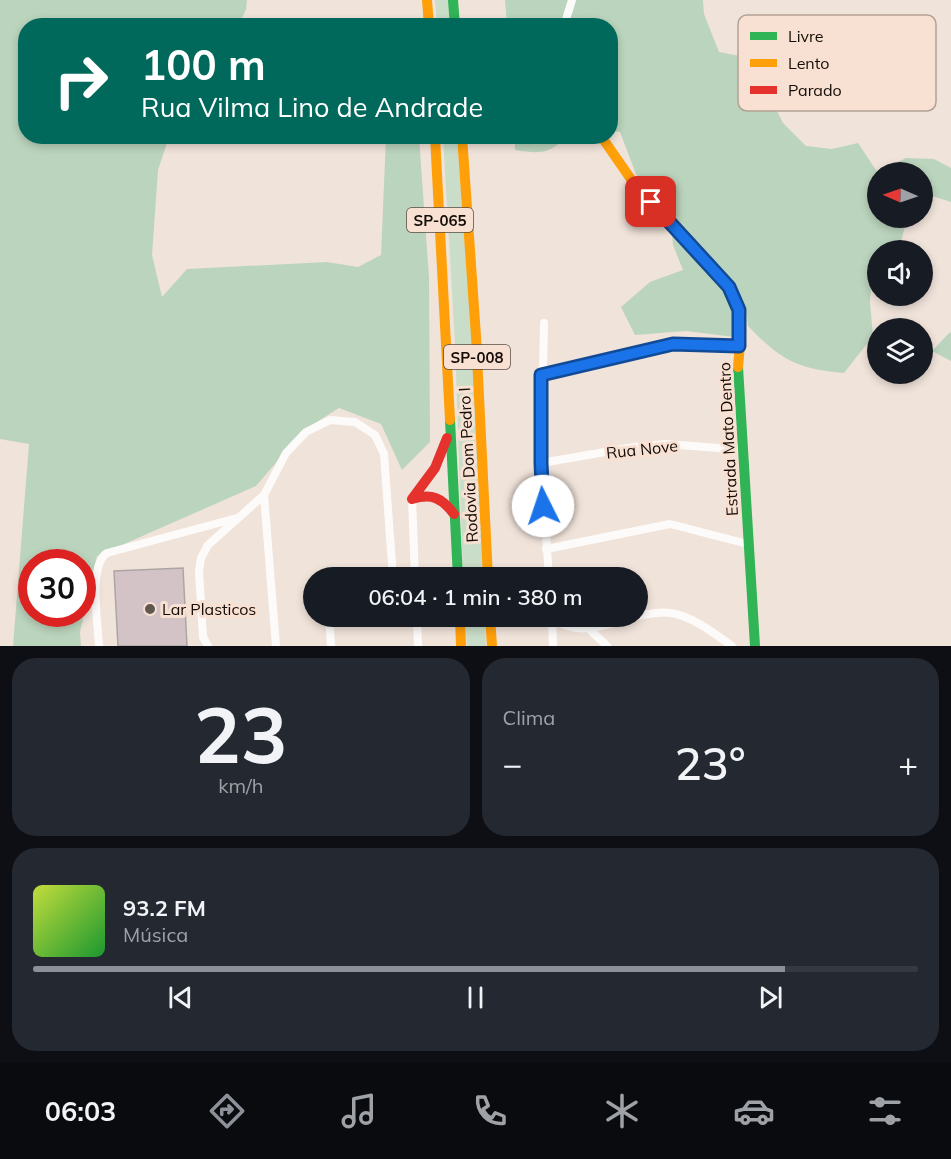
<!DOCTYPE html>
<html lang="pt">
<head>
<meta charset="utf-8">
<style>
  body { margin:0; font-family:Mulish,sans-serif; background:#242831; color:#f1f3f6; height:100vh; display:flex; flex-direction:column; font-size:22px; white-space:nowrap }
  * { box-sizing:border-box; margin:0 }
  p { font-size:20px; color:#9ea1a6 }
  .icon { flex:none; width:33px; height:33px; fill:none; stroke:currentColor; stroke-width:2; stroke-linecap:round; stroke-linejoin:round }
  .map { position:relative; height:646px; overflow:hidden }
  .sheet { display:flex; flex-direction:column; gap:12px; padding:12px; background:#0d0f14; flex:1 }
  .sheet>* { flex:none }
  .banner { position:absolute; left:18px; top:18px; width:600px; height:126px; border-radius:24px; box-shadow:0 3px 9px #0003; background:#00695c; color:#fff; overflow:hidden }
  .needle { width:39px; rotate:272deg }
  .controls { position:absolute; left:867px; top:162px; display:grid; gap:12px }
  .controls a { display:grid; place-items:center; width:66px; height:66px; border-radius:50%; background:#171b24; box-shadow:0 3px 9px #0003; font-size:30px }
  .speed { position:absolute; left:18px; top:549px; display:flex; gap:12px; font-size:30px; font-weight:700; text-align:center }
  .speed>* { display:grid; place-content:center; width:78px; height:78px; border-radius:50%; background:#171b24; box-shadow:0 3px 9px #0003; line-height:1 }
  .speed .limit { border:9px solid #d22; background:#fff; color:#111 }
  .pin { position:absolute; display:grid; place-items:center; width:51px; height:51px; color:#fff; margin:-26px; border-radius:12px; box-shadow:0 3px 9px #0006 }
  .me { position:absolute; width:66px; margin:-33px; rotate:356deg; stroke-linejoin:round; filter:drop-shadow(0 0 4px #0008) }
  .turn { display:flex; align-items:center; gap:21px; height:126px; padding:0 24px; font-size:27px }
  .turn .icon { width:78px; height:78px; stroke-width:2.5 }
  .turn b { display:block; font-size:42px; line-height:51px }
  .big { font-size:45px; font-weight:600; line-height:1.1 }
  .sheet .card { flex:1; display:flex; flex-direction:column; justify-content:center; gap:9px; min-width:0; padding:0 21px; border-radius:24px; background:#242831 }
  .sheet .dial { align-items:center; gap:0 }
  .dial b { font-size:78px; line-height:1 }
  .song { display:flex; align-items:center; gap:18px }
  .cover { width:72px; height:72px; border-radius:9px; background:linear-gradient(135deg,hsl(70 70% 55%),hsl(130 70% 35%)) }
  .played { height:6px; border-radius:3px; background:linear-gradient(90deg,#8c9099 85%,#363941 85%) }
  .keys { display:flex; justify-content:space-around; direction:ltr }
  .heat { display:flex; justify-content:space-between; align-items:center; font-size:33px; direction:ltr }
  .sheet .tiles { flex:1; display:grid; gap:12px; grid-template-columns:1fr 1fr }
  .card:last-child { grid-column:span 2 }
  .trip { position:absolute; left:303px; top:567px; width:345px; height:60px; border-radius:30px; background:#171b24; box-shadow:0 3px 9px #0003; font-weight:600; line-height:60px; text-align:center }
  .menu { display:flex; height:96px; justify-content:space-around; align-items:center; background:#090b0e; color:#9ea1a6 }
  .menu .icon { width:42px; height:42px }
  .menu .current { color:#8c9099 }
  .menu b { font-size:27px; color:#f1f3f6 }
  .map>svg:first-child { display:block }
</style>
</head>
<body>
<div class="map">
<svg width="951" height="646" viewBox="0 0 951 646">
  <rect width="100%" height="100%" fill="#f0e3da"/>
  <path fill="#caddc8" d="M435,0H449L451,25H437Z
    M443,137H457L472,342L483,577H463L455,343Z
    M465,617H485L486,646H467Z"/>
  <path fill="#bbd4bd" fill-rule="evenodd" d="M0,0H247L246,10L238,25L26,26V136L169,137L158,170L152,255L162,297L187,269L327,262L358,267L381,255L386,137H419L429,277L430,442L402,470L381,424L339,408L304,430L256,486L97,556L80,632L81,646H13L29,444L0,439ZM32,562H82V614H32Z
    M505,0H703L704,14L719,52L745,57L771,73L769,95L783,123L806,146L832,149L858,143L878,173V218H911C895,236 912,250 878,250L877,260L873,263L870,302L873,336L844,373C796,369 781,360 748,326L746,307L734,337L686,331L635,335L621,307L650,282L683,270L673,245L670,211L636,174L620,132L611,131L610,26L507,25Z
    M515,137V136L567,137C548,154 541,154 515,150Z
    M906,158L934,159L951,168V202L932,196L923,206L922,172H878Z
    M950,332L951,333V361L932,351Z"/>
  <path fill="#d3c3c6" stroke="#aea5a3" stroke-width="1.5" d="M183,568L187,646H118L114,571Z"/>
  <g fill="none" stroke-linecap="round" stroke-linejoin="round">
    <path stroke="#fdfbf9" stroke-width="8" d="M564,26L572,0
      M544,323L541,463L549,578
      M541,375L673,344L739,346
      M541,463L634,447L667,444L744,450
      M264,495L276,646
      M412,499L415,578
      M546,549L670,524L748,544
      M329,616L331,646
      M417,616L418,646
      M552,618C587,646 631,608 671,613C692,616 715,634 732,646
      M552,618L553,646
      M589,629L607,646
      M99,646C98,624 88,565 107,553L237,518
      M208,646L203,637L199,571L201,558L208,545L264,495L286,453L306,432L330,420L355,422L375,435L384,454L393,578"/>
    <path stroke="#30b455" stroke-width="10" d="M453,0L455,26
      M738,367L755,646
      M450,420L458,578"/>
    <path stroke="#ff9f0a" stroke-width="10" d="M427,0L429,26
      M435,136L450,420
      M462,136L476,336L488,578
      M601,136L635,185L729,287L739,310L741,333L738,367
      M460,616L461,646
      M490,616L492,646"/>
    <path stroke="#e5322d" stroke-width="10" d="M412,499L435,468L447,438
      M412,499C432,493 442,498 454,514"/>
  </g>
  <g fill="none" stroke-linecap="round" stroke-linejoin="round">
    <defs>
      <path id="route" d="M543,506L541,463V375L673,344L739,346V310L729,287L651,202"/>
    </defs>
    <use href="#route" stroke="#114b97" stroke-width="15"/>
    <use href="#route" stroke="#1a73e8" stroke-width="10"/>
  </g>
  <circle fill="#605751" stroke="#f8e1d2" stroke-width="2" cx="150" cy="609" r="6"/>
  <g text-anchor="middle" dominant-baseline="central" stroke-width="6" stroke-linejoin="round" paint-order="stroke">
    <g fill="#f8e1d2" stroke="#584c44" stroke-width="1.5">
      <rect x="407" y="208" width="66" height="24" rx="4.5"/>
      <rect x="444" y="345" width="66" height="24" rx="4.5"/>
    </g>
    <g font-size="15" font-weight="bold" fill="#130c07">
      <text x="440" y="220">SP-065</text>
      <text x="477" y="357">SP-008</text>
    </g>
    <g font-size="16" fill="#130c07" stroke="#f8e1d2">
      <text transform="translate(728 439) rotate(-93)">Estrada Mato Dentro</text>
      <text transform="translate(642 449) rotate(-6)">Rua Nove</text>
      <text transform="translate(468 465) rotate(-93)">Rodovia Dom Pedro I</text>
    </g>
    <g font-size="16" fill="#130c07" stroke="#f8e1d2" text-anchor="start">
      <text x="162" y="609">Lar Plasticos</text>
    </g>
  </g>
  <rect x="738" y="15" width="198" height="96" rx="9" fill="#f8e1d2" stroke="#b3a195" stroke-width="1.5"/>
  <rect x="750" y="32" width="27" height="8" fill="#30b455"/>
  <rect x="750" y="59" width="27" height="8" fill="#ff9f0a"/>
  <rect x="750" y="86" width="27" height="8" fill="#e5322d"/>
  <g font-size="16" fill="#130c07">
    <text x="788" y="42">Livre</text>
    <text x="788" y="69">Lento</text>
    <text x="788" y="96">Parado</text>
  </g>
</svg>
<div class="controls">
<a><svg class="needle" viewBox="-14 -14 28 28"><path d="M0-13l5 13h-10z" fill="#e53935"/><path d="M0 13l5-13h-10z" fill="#9ea1a6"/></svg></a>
<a><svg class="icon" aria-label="sound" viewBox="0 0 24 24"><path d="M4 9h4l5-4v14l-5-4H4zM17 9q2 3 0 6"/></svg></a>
<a><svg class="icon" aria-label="layers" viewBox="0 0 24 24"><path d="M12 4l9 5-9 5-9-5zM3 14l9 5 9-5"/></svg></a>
</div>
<div class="speed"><div class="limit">30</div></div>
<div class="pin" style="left:651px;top:202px;background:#d93025"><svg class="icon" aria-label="arrive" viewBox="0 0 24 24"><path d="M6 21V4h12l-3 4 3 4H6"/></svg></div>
<svg class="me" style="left:543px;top:506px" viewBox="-20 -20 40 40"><circle r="19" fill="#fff"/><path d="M0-13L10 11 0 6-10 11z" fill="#1a73e8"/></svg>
<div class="trip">06:04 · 1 min · 380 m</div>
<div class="banner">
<div class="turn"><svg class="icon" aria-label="right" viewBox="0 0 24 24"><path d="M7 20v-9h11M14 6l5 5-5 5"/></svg><div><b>100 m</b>Rua Vilma Lino de Andrade</div></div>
</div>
</div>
<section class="sheet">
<div class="tiles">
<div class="card dial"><b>23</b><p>km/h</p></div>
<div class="card"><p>Clima</p>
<div class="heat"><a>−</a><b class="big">23°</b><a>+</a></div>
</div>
<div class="card">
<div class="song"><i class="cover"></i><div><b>93.2 FM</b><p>Música</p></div></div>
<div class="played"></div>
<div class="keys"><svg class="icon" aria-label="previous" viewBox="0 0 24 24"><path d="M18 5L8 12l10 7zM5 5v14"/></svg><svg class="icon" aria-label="pause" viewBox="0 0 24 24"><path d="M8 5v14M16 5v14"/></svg><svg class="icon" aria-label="next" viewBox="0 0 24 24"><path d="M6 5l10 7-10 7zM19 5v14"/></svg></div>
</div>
</div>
</section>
<nav class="menu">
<b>06:03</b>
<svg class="icon current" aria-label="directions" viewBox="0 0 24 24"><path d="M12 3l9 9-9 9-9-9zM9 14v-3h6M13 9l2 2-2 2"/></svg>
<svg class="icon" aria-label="music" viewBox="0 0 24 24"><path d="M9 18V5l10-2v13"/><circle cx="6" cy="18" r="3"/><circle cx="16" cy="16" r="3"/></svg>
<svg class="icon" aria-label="phone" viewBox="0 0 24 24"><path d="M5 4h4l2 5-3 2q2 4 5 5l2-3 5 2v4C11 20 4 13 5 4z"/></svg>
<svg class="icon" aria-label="climate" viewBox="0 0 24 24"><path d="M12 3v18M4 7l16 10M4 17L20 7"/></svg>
<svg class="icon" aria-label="car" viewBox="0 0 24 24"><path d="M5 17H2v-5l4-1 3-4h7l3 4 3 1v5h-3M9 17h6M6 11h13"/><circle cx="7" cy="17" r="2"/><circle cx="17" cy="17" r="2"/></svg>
<svg class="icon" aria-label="filters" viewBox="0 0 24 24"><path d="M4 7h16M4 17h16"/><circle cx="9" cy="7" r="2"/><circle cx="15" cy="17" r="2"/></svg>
</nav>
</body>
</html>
